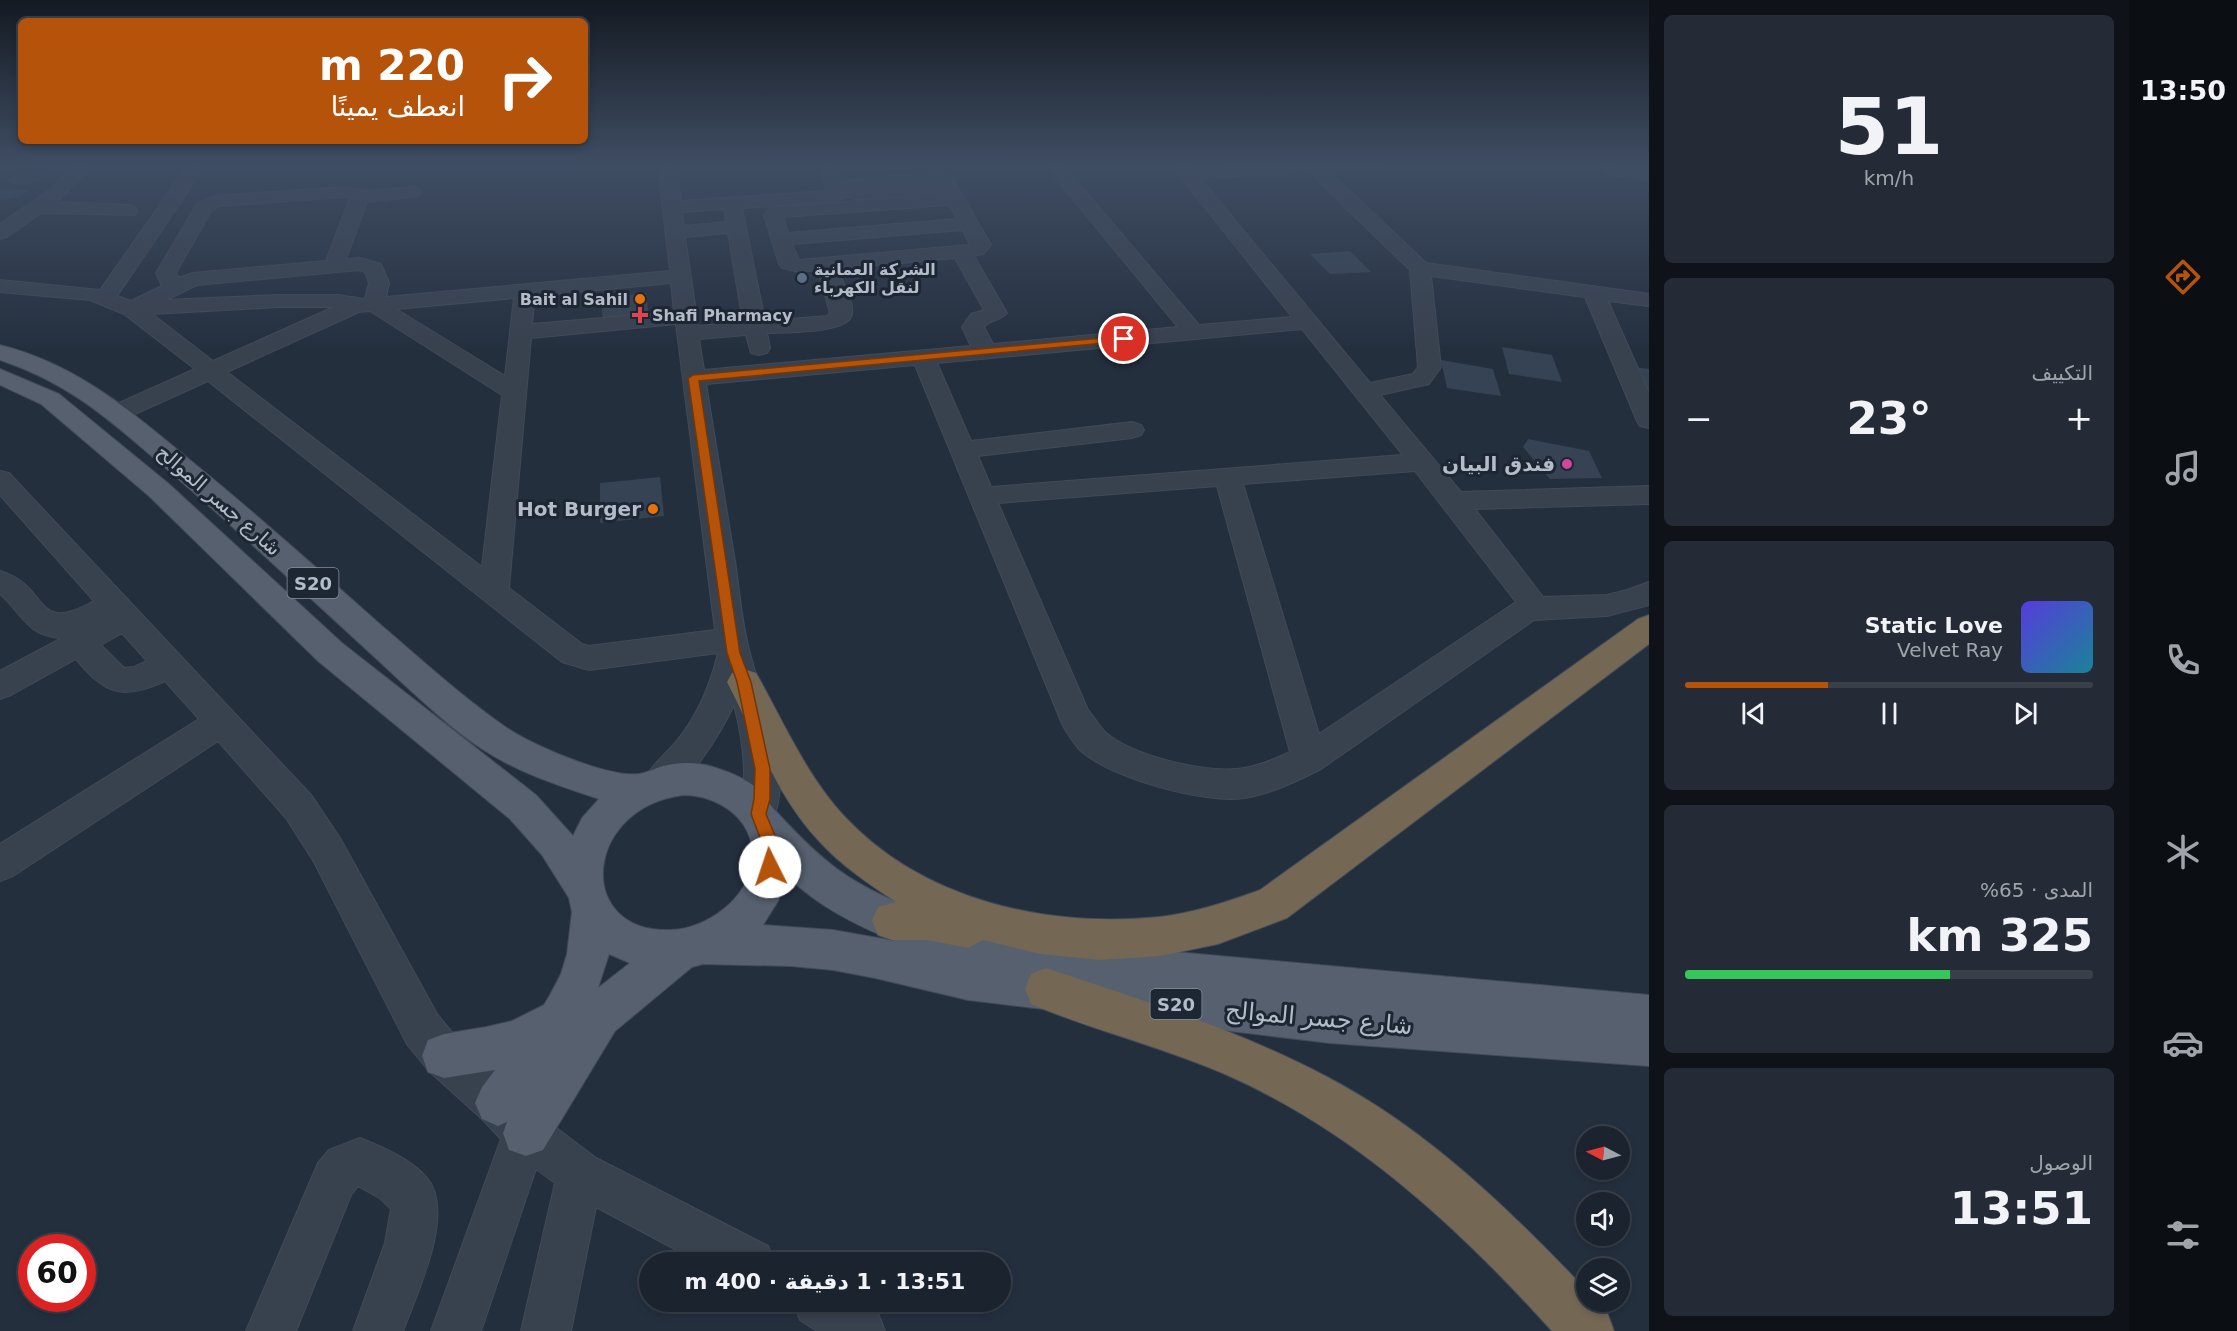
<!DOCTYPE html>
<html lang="ar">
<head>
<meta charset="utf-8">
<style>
  body { margin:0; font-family:"DejaVu Sans","Noto Sans Arabic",sans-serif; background:#242b36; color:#f1f3f6; direction:rtl; height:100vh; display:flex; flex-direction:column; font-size:22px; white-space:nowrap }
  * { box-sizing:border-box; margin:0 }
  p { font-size:20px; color:#a0a4aa }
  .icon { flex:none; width:33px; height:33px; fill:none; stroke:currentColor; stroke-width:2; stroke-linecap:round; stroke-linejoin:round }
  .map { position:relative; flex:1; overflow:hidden; direction:ltr }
  .drawer { display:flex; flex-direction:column; gap:15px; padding:15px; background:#0f1319; width:480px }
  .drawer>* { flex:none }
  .banner { position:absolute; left:18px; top:18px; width:570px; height:126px; border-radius:9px; box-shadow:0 3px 9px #0003,0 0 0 2px #39404a; direction:rtl; background:#b45309; color:#fff; overflow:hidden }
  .needle { width:39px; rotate:276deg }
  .buttons { position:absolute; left:1576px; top:1126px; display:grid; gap:12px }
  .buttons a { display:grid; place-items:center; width:54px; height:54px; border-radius:50%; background:#1b232e; box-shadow:0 3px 9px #0003,0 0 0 2px #39404a; font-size:30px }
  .speed { position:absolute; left:18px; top:1234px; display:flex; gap:12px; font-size:30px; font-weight:700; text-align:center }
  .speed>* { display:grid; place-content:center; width:78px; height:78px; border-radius:50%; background:#1b232e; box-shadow:0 3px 9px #0003,0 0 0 2px #39404a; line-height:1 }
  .speed .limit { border:9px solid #d22; background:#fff; color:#111 }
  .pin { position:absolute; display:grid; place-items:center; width:51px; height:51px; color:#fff; margin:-26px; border:3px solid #fff; border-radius:50%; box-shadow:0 2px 6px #0007 }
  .me { position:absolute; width:66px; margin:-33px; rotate:356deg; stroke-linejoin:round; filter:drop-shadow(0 0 4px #0008) }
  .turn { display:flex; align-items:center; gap:21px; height:126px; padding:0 24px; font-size:27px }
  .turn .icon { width:78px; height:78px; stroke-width:2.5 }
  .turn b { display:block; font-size:42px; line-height:51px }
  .big { font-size:45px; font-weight:700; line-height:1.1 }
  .drawer .widget { flex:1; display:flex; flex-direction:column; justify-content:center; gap:9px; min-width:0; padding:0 21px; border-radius:9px; background:#242b36 }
  .drawer .dial { align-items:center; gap:0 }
  .dial b { font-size:78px; line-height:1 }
  .song { display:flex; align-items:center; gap:18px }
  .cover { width:72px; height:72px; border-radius:9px; background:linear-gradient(135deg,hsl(250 70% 55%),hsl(190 70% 35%)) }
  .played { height:6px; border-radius:3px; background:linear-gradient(90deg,#b45309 35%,#39404a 35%) }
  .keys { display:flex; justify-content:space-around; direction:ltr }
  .heat { display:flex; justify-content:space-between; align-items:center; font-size:33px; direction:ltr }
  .charge { height:9px; border-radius:4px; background:linear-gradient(90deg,#34c759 65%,#39404a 0) }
  .trip { position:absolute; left:639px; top:1252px; width:372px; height:60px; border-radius:30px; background:#1b232e; box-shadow:0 3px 9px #0003,0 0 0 2px #39404a; font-weight:700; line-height:60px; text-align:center; direction:rtl }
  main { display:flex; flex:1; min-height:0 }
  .tab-bar { display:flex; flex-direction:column; width:108px; justify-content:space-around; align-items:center; background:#0b0e12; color:#a0a4aa }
  .tab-bar .icon { width:42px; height:42px }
  .tab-bar .active { color:#b45309 }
  .tab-bar b { font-size:27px; color:#f1f3f6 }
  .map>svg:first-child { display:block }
</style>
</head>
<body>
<main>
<nav class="tab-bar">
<b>13:50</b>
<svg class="icon active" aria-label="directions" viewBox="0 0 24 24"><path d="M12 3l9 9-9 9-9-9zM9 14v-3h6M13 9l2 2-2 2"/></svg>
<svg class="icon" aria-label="music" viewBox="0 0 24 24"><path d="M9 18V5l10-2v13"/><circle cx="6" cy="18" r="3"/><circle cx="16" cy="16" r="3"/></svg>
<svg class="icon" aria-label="phone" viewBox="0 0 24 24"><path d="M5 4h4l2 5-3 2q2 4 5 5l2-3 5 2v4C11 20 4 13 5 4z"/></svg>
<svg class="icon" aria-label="climate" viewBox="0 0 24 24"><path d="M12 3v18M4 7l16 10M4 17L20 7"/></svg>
<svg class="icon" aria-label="car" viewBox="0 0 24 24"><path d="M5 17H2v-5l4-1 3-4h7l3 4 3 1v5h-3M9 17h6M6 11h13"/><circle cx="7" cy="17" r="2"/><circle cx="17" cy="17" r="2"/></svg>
<svg class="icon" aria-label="filters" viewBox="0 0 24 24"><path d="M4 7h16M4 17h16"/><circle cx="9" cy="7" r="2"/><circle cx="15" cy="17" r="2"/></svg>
</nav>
<section class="drawer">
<div class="widget dial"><b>51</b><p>km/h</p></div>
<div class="widget"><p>التكييف</p>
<div class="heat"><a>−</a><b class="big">23°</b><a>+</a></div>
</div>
<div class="widget">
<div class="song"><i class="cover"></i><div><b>Static Love</b><p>Velvet Ray</p></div></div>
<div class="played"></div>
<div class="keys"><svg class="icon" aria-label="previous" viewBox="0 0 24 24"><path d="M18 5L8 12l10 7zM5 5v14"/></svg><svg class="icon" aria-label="pause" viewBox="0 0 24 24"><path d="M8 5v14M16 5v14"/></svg><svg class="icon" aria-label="next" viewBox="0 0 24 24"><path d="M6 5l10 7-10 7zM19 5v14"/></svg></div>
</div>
<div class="widget"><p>المدى · 65%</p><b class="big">325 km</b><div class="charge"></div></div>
<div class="widget"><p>الوصول</p><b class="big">13:51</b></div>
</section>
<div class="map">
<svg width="1649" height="1331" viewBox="0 0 1649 1331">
  <rect width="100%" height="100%" fill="#242f3e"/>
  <path fill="#364354" d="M43,171V178L31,184L14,185L5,179L28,172Z
    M3,189L20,190H30L20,196L0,201V191Z
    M1350,251L1371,272L1330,274L1310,254Z
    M646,293L649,318L603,323L601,298Z
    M1502,347L1552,355L1562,382L1509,374Z
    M1441,360L1493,369L1501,396L1447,388Z
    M1634,367L1649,369V401Z
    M1528,439L1589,451L1602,478L1550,479L1523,447Z
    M660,477L664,516L600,523V483Z"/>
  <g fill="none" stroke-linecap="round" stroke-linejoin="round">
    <defs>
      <path id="minor" d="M75,165H94L56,202L128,205L135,207L137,211L135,215L41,213L7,237L0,239V224L51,189Z
        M188,165H206L117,296L131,301L162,286L156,273L197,204L216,196L345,187L368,191L412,187L418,188L421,192L418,196L367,202L346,259L360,258L381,264L389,283L386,297L670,271L658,165H676L681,201L827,191L817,165H835L841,181L942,171L948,172L951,176L991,245L983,254L974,256L1007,313C1001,321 990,319 984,327L993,344L1178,327L1045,165H1063L1199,325L1292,317L1171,165H1189L1191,168L1390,165L1387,169L1381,170L1330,172L1426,263L1649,294V306L1608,301L1649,393V428L1640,426L1637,421L1585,297L1431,276L1441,367L1429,384L1380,395L1461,492L1649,486V504L1475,509L1543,597L1607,595L1627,590L1649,582V605L1607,616L1534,620L1321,769C1297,781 1271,794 1244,798C1205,804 1112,778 1082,752C1074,745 1069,735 1063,726L915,365L706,384C716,445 726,506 736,568C740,596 742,626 750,653C763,706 796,771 771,825L758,830L745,825C738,809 745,793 744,775C744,752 740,728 734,705C724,726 685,794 661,797C657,797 652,794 648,793L643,782C650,766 664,756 676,742C698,715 710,687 718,653L589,670L562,662L208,381L126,418L117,420L108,418L105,413L108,408L195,369L124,314L90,300L0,292V280L100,290ZM1310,173L1410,270L1418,367L1413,374L1370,383L1200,178ZM936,182L937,183L861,188ZM943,194L770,208L764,215L779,264L782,268L799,272L818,270L830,313L827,316L765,321L742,208L838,201L847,197L855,199ZM345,197L350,198L326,261L193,273L179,278L176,273L211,211L220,206ZM949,205L957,219L788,233L783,217ZM724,209L726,222L684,226L682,212ZM963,230L970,245L799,260L792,244ZM728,233L743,322L698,326L685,237ZM955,258L984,310L971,314L962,327L971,346L704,370L699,339L746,335L751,353L759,355L767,353L770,348L767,333C784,332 849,334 852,314C854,301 842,281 837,269ZM359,270L365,272L369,283L365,299L338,295H279L166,300L197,285ZM671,283L674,312L532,324L535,296ZM514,298L505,376L396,309ZM279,307H334L213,361L152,314ZM370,311L502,395L482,567L227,372L359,312ZM676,324L715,630L589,646L582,644L509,588L531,338ZM1302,329L1403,455L991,487L978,456L1132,438L1141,435L1144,430L1141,425L1132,422L971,441L937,363ZM1415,471L1516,602L1319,734L1243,484ZM1217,486L1290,752C1273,760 1256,767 1237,769C1202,772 1132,756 1105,732C1099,726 1094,717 1088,710L998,503Z
        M1594,165L1649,170V180L1607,175Z
        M0,471L9,473L312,796L340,838L437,1014L459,1041L514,1087L542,1117L596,1158L768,1246L775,1263H701L596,1207L571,1331H521L555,1183L536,1169L481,1331H431L501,1139L482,1119L429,1071L407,1044L314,862L286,818L218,741L13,876L0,881V844L199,719L165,681C122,701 105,694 76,659L11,695L0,699V671L62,638C26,636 23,614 0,594V571C51,586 32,636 94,601L0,495ZM122,633L147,661L134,667L124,668L101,645Z
        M360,1138C382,1147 411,1159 427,1178C456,1213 417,1293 403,1331H353L385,1243L391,1209L381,1199L358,1186L351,1195L296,1331H246L318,1163L329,1150Z
        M793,1302H861L878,1313L885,1331H817L800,1320Z"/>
      <path id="major" d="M0,345C80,365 135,415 196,465C260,517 321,572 382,626C422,660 461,696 504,726C530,744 607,778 639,774C647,773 655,768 663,766C679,762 697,762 713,767C729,772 745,778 758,789C765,794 767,802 773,808C792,829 814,852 837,869C901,915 980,928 1056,941L1649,995V1066L1330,1043L968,1000L875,978L833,970L791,966L703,964L692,967L615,1031L543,1150L526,1156L509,1150L503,1133L507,1122L498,1126L482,1119L475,1103L482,1087L495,1070L444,1078L428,1072L422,1056L428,1040L444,1034L486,1027L512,1021L544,1005L550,995L561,974L567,954L572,912L569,898L542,855L510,819L318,661L149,496L41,404L0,385V369L59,394L169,484L342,643L536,795L573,836L582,818L599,799C558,785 519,773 482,749C442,722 404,684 368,651C302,591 237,529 169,471C113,423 72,384 0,360ZM683,795C720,795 757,821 752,862C748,899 706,929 671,930C574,934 583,808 683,795ZM787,876C818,906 855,925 895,941L833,930L763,925L778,901ZM609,954L630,963L598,988Z"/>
      <path id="highway" d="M1649,615V644L1287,918L1218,944L1160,956L1101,960L1041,954L983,940L968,948L928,940H892L878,935L872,921L878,907L896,902C869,884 842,866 820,842C779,800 754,734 727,682L732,673L744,669L756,673C783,721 806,775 844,816C923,901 1047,928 1159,917C1194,913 1227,902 1260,890L1638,619Z
        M1046,968C1142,1000 1239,1030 1329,1078C1428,1130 1511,1211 1587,1291V1302H1597L1607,1312L1614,1331H1552C1459,1228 1356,1132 1227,1075C1163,1047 1095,1031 1031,1004L1025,989L1031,974Z"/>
    </defs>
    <use href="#minor" stroke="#414a57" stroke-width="2"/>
    <use href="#major" stroke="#414a57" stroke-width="2"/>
    <use href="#highway" stroke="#434c59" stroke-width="2"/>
    <use href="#minor" fill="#38414e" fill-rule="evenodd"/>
    <use href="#major" fill="#56606e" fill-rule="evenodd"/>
    <use href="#highway" fill="#746855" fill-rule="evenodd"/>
  </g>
  <linearGradient id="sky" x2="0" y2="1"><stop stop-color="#141a22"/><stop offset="0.47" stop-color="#3f4d63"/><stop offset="1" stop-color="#3f4d63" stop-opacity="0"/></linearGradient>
  <rect width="1649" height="351" fill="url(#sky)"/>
  <path fill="#b45309" stroke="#753606" stroke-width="1.5" d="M1124,336L1127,337V341L699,381L740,653L751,682L770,769V799L766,814L778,843V867L776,872L770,874L764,872L762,867V843L751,814L754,799L755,769L737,682L727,653L688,378L693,375Z"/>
  <circle fill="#5c6f8a" stroke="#1d2633" stroke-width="2" cx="802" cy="278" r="6"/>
  <g fill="#e8710a" stroke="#1d2633" stroke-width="2">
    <circle cx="640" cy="299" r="6"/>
    <circle cx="653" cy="509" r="6"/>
  </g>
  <path fill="#e0444e" stroke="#1d2633" stroke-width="2" d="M637 306h6v6h6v6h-6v6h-6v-6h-6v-6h6z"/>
  <circle fill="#d1479c" stroke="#1d2633" stroke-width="2" cx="1567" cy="464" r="6"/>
  <g text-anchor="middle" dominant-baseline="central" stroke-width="6" stroke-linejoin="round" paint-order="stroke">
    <g font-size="16" font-weight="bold" fill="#b4bcc9" stroke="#1d2633" text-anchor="start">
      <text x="814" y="269">الشرکة العمانیة<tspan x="814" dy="18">لنقل الکهرباء</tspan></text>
      <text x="628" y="299" text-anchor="end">Bait al Sahil</text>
      <text x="652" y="315">Shafi Pharmacy</text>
    </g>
    <g fill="#1d2633" stroke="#878f9c" stroke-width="1.5">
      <rect x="287.5" y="568" width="51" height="30" rx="4.5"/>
      <rect x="1150.5" y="989" width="51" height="30" rx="4.5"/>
    </g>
    <g font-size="18" font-weight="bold" fill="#b4bcc9">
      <text x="313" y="583">S20</text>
      <text x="1176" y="1004">S20</text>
    </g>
    <g font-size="20" font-weight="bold" fill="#b4bcc9" stroke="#1d2633" text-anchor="end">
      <text x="1555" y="464">فندق البيان</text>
      <text x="641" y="509">Hot Burger</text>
    </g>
    <g font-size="20" fill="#b4bcc9" stroke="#1d2633">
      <text transform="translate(219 500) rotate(41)">شارع جسر الموالح</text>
    </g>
    <g font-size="24" fill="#b4bcc9" stroke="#1d2633">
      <text transform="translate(1319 1018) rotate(5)">شارع جسر الموالح</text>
    </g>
  </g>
</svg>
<div class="buttons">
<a><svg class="needle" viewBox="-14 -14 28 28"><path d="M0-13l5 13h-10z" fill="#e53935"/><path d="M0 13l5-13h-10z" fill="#a0a4aa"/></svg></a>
<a><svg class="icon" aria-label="sound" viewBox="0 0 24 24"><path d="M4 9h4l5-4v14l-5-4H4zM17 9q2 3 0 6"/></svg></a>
<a><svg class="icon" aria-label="layers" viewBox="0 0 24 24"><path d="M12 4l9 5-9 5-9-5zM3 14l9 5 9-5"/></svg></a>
</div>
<div class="speed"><div class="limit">60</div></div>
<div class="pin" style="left:1124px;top:339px;background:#d93025"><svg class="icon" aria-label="arrive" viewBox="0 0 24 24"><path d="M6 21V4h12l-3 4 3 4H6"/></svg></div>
<svg class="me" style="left:770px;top:867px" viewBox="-20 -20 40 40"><circle r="19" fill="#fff"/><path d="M0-13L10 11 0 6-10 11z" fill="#b45309"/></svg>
<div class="trip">13:51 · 1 دقيقة · 400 m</div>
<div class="banner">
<div class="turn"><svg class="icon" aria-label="right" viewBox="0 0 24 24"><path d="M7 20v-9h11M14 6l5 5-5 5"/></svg><div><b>220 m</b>انعطف يمينًا</div></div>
</div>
</div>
</main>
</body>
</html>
